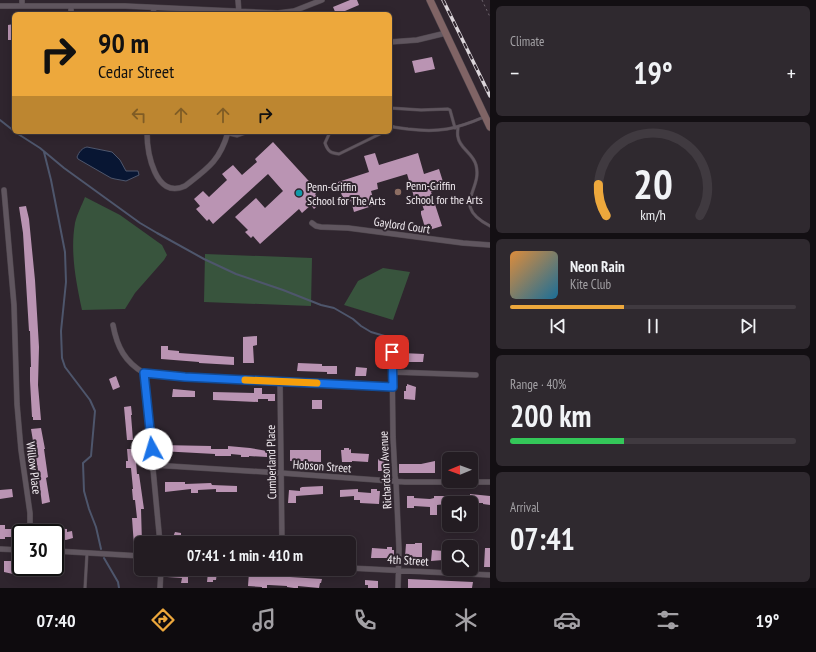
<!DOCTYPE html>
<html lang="en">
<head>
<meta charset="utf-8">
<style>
  body { margin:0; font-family:"PT Sans Narrow",sans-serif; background:#2f292f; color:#f1f3f6; height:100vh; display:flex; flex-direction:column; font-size:15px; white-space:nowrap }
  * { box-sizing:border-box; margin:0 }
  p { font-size:13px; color:#a3a1a5 }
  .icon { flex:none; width:22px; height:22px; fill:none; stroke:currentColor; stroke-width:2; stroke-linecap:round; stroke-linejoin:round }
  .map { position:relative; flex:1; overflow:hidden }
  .side { display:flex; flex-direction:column; gap:6px; padding:6px; background:#130f13; width:326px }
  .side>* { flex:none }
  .hud { position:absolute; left:12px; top:12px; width:380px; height:122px; border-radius:6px; box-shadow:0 2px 10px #0003,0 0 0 1px #403a40; background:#eda83c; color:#111; overflow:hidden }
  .needle { width:26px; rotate:269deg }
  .buttons { position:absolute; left:442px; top:452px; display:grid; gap:8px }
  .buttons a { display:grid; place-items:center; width:36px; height:36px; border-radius:6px; background:#231c22; box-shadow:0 2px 10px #0003,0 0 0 1px #403a40; font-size:20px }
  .speed { position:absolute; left:12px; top:524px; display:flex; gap:8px; font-size:20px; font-weight:700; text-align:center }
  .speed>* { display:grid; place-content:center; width:52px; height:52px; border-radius:50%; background:#231c22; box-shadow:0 2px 10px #0003,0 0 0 1px #403a40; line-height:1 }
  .speed .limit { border:2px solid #111; border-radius:6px; background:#fff; color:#111 }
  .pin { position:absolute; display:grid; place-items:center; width:34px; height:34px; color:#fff; margin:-17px; border-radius:8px; box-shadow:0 2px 6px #0006 }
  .me { position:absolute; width:44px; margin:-22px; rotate:354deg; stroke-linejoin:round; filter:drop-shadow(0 0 3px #0008) }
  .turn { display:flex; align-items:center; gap:14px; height:84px; padding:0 20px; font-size:18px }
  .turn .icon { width:52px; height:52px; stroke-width:2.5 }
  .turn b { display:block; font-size:28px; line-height:34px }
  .lanes { display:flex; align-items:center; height:38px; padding:0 20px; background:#0003; justify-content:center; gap:20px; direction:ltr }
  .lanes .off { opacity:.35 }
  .big { font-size:30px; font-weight:700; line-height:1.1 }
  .side .widget { flex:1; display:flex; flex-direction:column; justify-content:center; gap:6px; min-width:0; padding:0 14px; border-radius:6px; background:#2f292f }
  .side .dial { align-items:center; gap:0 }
  .dial svg { height:104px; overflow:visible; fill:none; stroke:#403a40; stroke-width:7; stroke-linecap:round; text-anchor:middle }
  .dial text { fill:#f1f3f6; stroke:none }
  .song { display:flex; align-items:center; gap:12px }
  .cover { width:48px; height:48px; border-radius:6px; background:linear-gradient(135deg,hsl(30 70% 55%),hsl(200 70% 35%)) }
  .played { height:4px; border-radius:2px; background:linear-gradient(90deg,#eda83c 40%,#403a40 40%) }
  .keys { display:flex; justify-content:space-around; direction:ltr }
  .heat { display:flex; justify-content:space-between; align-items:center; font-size:22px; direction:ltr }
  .charge { height:6px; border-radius:3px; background:linear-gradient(90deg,#34c759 40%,#403a40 0) }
  .trip { position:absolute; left:134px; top:536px; width:222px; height:40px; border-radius:6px; background:#231c22; box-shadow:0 2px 10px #0003,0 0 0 1px #403a40; font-weight:700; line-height:40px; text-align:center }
  .tabs { display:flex; height:64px; justify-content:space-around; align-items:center; background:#0e0b0e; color:#a3a1a5 }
  .tabs .icon { width:28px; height:28px }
  .tabs .active { color:#eda83c }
  .tabs b { font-size:18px; color:#f1f3f6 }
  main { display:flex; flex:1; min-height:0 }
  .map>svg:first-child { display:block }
</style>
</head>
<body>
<main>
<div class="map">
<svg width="490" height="588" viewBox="0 0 490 588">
  <rect width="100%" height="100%" fill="#2f252e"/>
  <path fill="#38543d" d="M85,197L120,215L162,245L167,255L164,260L135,293L125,309L82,310C76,282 70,252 75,223C77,214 82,205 85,197Z
    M205,254L312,258L311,306L204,302Z
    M383,268L410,272L393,320L344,305L358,281Z"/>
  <path fill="#081633" stroke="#4e566c" d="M87,147L112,152L120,160L126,171H138L139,175L126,181L115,179L111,178L78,159L77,157C79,152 82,148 87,147Z"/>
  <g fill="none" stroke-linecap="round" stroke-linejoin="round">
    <path stroke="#4e566c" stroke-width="2" d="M0,120L14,131
      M15,132L40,148L64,168L140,223L157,233L204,259L236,274L283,290L321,305L334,308L353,319L361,326L371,332L388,337L402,346
      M44,152L51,180L65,252L66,282L61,331L62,358L65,367L90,400L95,411L91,456L83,463L84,491L89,509L96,527L101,549
      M104,558L118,582L119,588"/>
  </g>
  <path fill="#ba94b3" d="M350,0H357L359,5L345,11L346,14H336L333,7Z
    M14,24V40H8V25Z
    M432,57L435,69L415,73L412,61Z
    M273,142L318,191L315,194L321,202L314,209L311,205L302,213L299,209L260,244L253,236L251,238L245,232L248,230L235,217L256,198L265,208L283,191L268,174L213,224L209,219L207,221L196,209L200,206L194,199L203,191L209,197L227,180L222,174L233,165L242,175L257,162L255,159Z
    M375,153L379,165L418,153L424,174L439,169L445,188L431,192L442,226L426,231L421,214V211L424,210L420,198L415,200L407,174L377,183L378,189L371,191L375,205L354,212L351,201L344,203L338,182L369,172L364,156Z
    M26,206L29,219L35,280L39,347L38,385L41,420H33V417H32L30,381V367H31L30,331H29L23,233L19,207Z
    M257,336V345L253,346L254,363H243V337Z
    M161,346H168V350L179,351V353L234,357V365L199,363V362L161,359Z
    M402,353L424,354L423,362H401Z
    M298,363L322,364V366H337V374H327V372L297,371Z
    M356,367L367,368L366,376H355Z
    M116,376L120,387L113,390L109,379Z
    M407,384L416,387L415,400L404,399V391H406V386H407Z
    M254,388H262V394H275V401H268V399H258V402L213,400V392L254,393Z
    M173,389L195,391V397H172Z
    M312,400H322V409H312Z
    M131,406L132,415H131L133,440H127L124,407Z
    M41,428L45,449H44L48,477L46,478L50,502L42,504L37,464H35L34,460L36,459L31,429Z
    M160,445L211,446V449H228V446L250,448L267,451V457L249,456V457H241V455L231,454V456H215V454L160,451Z
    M344,448H349V450L351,449V453L369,454L368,462L352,461V462H342L341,450H344Z
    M127,449H135L137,474H139L144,509H141L142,543H141V546H134L132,518H137L135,500H133L132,489H133L131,468H126V461H128Z
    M290,450H321V462L290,461Z
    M378,459H385V464H387L386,471H378Z
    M435,461V473H399V464H421Z
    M165,482H185V484L211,483L212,485L237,486V492H216V489L198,490V493H191V489L165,492Z
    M323,486V494L296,496V503H288L289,490L300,491V488L302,487Z
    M12,489L13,497L0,499V490Z
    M358,489V492L371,493V489H377V491H380L379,504L360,503V500H354V496L340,497V490Z
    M470,494L490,496V505L483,504V503H465V496H470Z
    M407,496H414V498L430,499L434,498V496H454V503L437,505V515H430V507L414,506V508H407Z
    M0,525H5V529H19V537H5V539H0Z
    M38,528L67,529V532L72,531L73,538L66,540L55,538V533H38Z
    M175,532L181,533V535H186V537L212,536V543H170L171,537H173Z
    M462,539H473V547H462Z
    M415,543H422V557H405L406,544H415Z
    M387,547H392V550H394V558H371L372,548L387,549Z
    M485,548H490V567H484Z
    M432,550L444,551L443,560L431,561Z
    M4,561H21V567H28L27,572H23V573H13V574L4,572Z
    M168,569H188V583H181L182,578L167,577Z
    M208,572H217L216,580H213V582H207Z
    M249,572L258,573V575L322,579L321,583H320L319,588L298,586V588H294L287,587V586L269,585H267V588H262V587L248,586Z
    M408,579L473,582L472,588H408Z
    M365,580L378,581V588H368V585H365Z"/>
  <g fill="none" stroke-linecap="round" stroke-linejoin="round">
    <defs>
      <path id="lane" d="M390,108L421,110L448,109L450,110L455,128
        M390,126C396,128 402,128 408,129C439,133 456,129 484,117
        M458,127C458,130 457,134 458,137C459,148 473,153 476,165C483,191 450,205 490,226
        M330,132L325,143C328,152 331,153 339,154L384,132
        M228,134L237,136L248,132
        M85,588L87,553"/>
      <path id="street" d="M22,0V6
        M238,0L239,13
        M0,6H125L278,13L294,11L322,0
        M71,14V6
        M153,14L154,8
        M390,42L417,40L446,33
        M147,132C147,152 155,200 185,186C207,169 220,161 228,132
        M4,190L14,305L17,404L21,450L30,513V533
        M312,223L316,226L321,227L348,228L463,243L490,245
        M113,325C117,347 125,362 144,373L160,543
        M392,352L393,437L395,476L396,481L399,549L398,588
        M392,372L476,375
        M144,373L185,377L393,387
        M280,381L282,543
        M153,465L281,473L405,482H490
        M0,549L21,550
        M55,551L141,556
        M349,568L490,575
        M160,588L161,569"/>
      <path id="secondary" d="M430,0L490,127"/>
    </defs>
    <use href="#lane" stroke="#4c444b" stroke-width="3.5"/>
    <use href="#street" stroke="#4c444b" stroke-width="6"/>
    <use href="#secondary" stroke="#4c444b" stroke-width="8"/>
    <path stroke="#6f666e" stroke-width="1" stroke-dasharray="2 3" stroke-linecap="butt" d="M482,0L490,17"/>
    <use href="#lane" stroke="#60565f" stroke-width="2.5"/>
    <use href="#street" stroke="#60565f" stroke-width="5"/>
    <use href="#secondary" stroke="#806465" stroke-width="7"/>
    <defs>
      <path id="rail" d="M443,0L490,96"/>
    </defs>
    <use href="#rail" stroke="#dad4d9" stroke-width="3.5"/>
    <use href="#rail" stroke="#2f252e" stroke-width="2" stroke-dasharray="6" stroke-linecap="butt"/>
  </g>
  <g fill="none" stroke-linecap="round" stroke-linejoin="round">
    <defs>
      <path id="route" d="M152,449L144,373L185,377L393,387L392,352"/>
    </defs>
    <use href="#route" stroke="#114b97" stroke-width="10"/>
    <use href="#route" stroke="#1a73e8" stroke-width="7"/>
    <path stroke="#f59e0b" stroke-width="7" d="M245,380L317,383"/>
  </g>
  <circle fill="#8d6e63" stroke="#2f252e" stroke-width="1.5" cx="398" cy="192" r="4"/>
  <circle fill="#0f9aa8" stroke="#2f252e" stroke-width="1.5" cx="299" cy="193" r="4"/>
  <g text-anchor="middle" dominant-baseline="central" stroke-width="4" stroke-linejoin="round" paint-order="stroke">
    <g font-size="12" fill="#f3edf2" stroke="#2f252e" text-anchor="start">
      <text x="406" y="185">Penn-Griffin<tspan x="406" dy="14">School for the Arts</tspan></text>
      <text x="307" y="186">Penn-Griffin<tspan x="307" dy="14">School for The Arts</tspan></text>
    </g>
    <g font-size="12" fill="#f3edf2" stroke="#2f252e">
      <text transform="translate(402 225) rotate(8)">Gaylord Court</text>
      <text transform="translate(271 462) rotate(-91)">Cumberland Place</text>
      <text transform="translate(322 466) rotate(4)">Hobson Street</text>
      <text transform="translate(34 468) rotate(83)">Willow Place</text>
      <text transform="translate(385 470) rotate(-93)">Richardson Avenue</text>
      <text transform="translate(408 560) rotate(3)">4th Street</text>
    </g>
  </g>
</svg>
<div class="buttons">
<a><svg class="needle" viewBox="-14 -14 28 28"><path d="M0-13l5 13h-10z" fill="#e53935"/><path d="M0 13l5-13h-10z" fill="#a3a1a5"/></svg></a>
<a><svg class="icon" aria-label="sound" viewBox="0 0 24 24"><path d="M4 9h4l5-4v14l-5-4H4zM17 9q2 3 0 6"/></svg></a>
<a><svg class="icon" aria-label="search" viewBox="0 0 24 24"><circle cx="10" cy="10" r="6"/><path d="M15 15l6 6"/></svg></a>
</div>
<div class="speed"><div class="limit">30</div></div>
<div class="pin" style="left:392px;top:352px;background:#d93025"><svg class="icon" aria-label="arrive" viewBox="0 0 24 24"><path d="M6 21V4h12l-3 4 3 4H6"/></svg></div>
<svg class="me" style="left:152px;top:449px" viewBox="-20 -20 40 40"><circle r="19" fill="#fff"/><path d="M0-13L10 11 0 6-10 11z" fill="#1a73e8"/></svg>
<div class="trip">07:41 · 1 min · 410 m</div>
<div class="hud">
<div class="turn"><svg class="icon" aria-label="right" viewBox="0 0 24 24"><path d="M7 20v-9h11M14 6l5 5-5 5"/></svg><div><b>90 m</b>Cedar Street</div></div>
<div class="lanes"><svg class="icon off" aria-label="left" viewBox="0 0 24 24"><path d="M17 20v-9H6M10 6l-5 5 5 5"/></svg><svg class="icon off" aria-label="ahead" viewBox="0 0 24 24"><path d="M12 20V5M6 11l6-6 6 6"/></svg><svg class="icon off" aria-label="ahead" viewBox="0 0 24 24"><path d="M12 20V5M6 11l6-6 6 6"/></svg><svg class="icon" aria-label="right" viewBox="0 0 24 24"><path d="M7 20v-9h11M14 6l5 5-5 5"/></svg></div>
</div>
</div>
<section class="side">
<div class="widget"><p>Climate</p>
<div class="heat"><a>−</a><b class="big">19°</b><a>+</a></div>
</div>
<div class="widget dial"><svg viewBox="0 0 100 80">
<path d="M14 69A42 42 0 1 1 86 69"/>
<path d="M14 69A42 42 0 0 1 8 45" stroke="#eda83c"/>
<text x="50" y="56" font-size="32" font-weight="700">20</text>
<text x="50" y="72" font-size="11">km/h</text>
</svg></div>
<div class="widget">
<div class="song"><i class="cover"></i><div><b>Neon Rain</b><p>Kite Club</p></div></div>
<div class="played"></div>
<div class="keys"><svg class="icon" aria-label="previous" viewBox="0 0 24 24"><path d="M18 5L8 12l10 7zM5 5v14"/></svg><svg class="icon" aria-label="pause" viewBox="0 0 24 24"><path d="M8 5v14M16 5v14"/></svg><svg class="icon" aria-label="next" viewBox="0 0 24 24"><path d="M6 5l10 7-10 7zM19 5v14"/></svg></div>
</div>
<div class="widget"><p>Range · 40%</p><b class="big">200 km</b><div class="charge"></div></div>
<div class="widget"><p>Arrival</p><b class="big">07:41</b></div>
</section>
</main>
<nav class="tabs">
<b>07:40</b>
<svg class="icon active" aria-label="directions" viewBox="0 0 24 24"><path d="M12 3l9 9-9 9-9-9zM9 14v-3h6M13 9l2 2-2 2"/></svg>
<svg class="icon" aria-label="music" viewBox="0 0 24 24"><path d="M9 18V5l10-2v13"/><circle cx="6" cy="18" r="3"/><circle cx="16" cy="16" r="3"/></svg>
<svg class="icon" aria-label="phone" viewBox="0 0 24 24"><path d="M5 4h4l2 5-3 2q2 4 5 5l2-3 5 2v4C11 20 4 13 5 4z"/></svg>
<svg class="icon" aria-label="climate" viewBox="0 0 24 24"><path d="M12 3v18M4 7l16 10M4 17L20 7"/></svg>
<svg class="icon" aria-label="car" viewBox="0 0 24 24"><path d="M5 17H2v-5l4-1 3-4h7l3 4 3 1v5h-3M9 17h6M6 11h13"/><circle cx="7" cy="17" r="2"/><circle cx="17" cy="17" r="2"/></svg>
<svg class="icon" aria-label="filters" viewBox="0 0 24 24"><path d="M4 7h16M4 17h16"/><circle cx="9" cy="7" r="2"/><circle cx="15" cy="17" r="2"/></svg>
<b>19°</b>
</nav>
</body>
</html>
